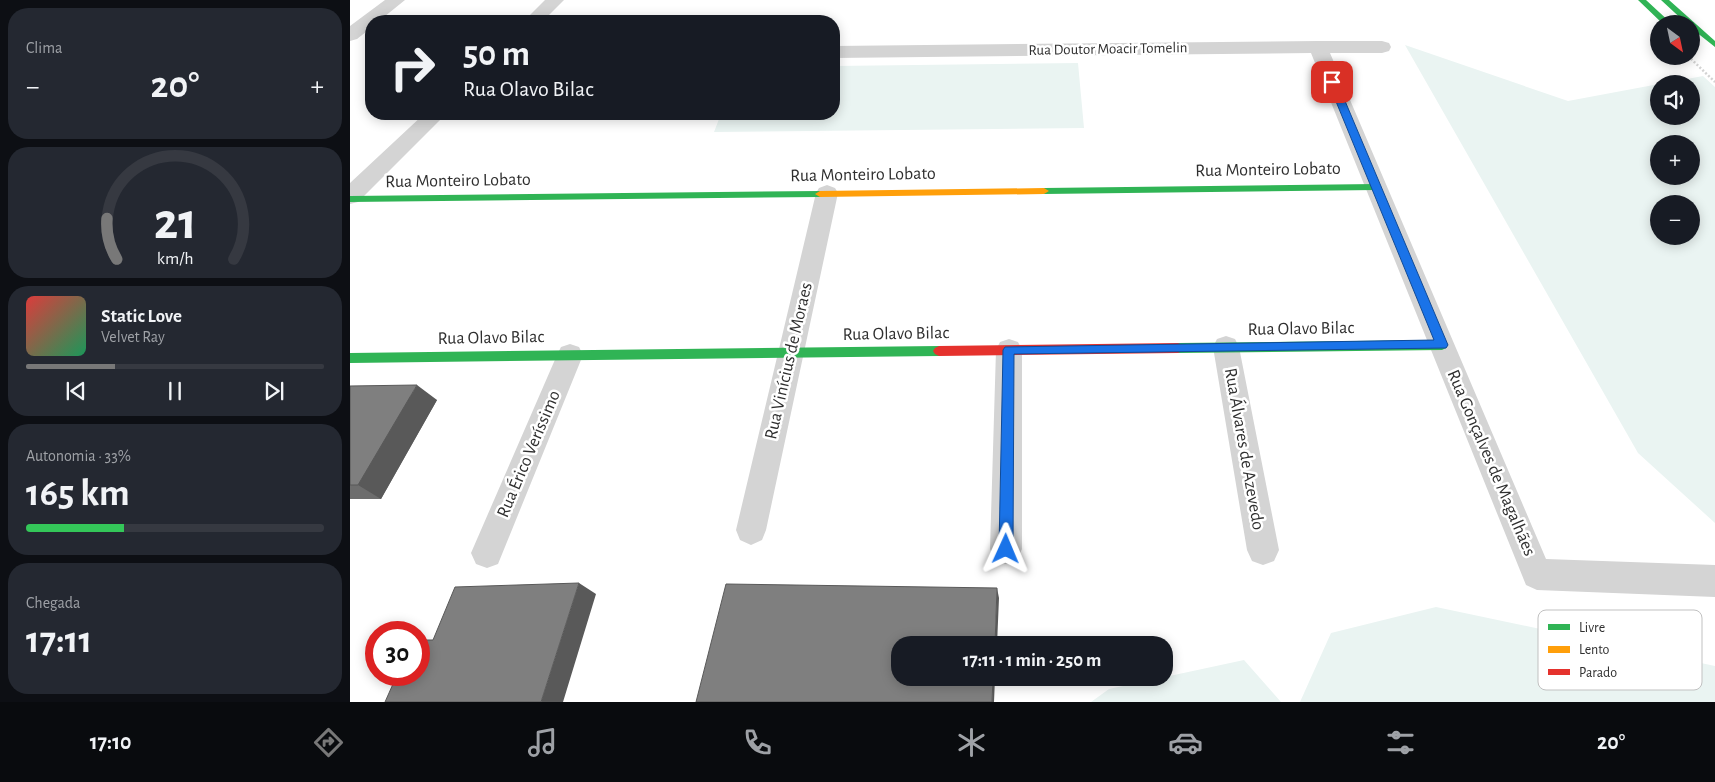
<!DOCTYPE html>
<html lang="pt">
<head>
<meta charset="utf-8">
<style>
  body { margin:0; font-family:"Alegreya Sans",sans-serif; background:#242831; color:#f1f3f6; height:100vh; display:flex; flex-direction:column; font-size:19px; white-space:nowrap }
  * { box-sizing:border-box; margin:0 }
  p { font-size:16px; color:#9ea1a6 }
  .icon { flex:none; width:28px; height:28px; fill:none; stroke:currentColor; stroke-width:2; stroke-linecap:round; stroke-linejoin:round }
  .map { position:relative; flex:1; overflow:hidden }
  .drawer { display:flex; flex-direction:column; gap:8px; padding:8px; background:#0d0f14; width:350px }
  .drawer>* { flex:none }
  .banner { position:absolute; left:15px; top:15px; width:475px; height:105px; border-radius:20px; box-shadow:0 2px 12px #0003; background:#171b24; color:#f1f3f6; overflow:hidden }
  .needle { width:32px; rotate:147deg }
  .fabs { position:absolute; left:1300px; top:15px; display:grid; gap:10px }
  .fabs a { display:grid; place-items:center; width:50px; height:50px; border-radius:50%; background:#171b24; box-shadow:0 2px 12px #0003; font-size:25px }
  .speed { position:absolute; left:15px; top:621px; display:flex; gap:10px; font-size:25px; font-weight:700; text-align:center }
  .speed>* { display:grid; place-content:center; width:65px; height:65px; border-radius:50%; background:#171b24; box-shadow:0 2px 12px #0003; line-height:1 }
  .speed .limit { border:8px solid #d22; background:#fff; color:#111 }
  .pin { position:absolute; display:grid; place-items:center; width:42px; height:42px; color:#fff; margin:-21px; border-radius:10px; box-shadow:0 2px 8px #0006 }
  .me { position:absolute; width:55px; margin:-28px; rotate:1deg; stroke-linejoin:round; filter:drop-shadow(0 0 4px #0008) }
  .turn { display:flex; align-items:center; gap:18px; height:105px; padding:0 15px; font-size:22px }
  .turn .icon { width:65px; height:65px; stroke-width:2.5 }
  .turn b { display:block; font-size:35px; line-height:42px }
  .big { font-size:38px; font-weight:600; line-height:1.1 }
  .drawer .card { flex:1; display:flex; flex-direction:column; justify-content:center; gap:8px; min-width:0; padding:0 18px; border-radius:20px; background:#242831 }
  .drawer .dial { align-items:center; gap:0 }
  .dial svg { height:130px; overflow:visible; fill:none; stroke:#363941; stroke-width:7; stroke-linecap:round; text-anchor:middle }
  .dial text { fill:#f1f3f6; stroke:none }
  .song { display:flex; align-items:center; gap:15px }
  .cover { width:60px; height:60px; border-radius:8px; background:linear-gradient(135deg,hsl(0 70% 55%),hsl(150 70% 35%)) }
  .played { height:5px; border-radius:2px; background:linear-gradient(90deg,#787878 30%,#363941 30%) }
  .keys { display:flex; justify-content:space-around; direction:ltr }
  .heat { display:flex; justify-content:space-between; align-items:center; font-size:28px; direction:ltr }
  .charge { height:8px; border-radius:4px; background:linear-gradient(90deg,#34c759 33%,#363941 0) }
  .trip { position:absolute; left:541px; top:636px; width:282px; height:50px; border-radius:20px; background:#171b24; box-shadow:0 2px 12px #0003; font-weight:600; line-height:50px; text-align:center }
  .tabs { display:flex; height:80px; justify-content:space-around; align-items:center; background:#090b0e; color:#9ea1a6 }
  .tabs .icon { width:35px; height:35px }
  .tabs .current { color:#787878 }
  .tabs b { font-size:22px; color:#f1f3f6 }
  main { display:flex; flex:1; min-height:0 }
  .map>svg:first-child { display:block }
</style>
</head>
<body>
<main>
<section class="drawer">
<div class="card"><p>Clima</p>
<div class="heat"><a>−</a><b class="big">20°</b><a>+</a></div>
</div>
<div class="card dial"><svg viewBox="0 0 100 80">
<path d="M14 69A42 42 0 1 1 86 69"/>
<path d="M14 69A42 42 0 0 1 8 44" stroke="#787878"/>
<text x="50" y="56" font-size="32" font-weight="700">21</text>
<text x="50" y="72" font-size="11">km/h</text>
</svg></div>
<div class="card">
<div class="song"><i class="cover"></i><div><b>Static Love</b><p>Velvet Ray</p></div></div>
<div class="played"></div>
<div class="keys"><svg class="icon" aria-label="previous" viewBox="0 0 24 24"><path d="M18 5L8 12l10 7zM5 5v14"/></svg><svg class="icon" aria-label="pause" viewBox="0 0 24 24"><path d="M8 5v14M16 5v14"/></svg><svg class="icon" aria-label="next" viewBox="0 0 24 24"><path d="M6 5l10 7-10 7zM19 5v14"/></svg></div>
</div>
<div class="card"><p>Autonomia · 33%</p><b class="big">165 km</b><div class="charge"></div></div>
<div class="card"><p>Chegada</p><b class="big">17:11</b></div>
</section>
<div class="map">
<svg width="1365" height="702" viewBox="0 0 1365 702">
  <rect width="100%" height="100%" fill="#fff"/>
  <path fill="#eaf4f2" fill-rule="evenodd" d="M1055,45L1218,101L1309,84V116H1341V84H1310L1353,76L1365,87V523L1288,453ZM1309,144H1341V176H1309ZM1309,204H1341V236H1309Z
    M728,63L734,128L364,132L371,114H484V66Z
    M1086,607L1365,666V702H950L981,633Z
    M894,660L931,702H741L759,689Z"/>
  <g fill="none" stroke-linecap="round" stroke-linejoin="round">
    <path stroke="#d3d3d3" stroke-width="2.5" stroke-dasharray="2 2" stroke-linecap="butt" d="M1338,56L1365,82"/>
    <path fill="#d4d4d4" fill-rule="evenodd" d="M35,0H55L29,21H21V28L7,39L0,41V26Z
      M195,0H214L193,21H174Z
      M968,41H1032L1039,43L1041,47L1039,51L1032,53H980L1196,559L1365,565V597L1187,590L1176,585L961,53L484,58V46Z
      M74,114H96L8,202L0,204V183Z
      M477,185L485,188L488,193L416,530L412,540L401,545L390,540L386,530L466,193L469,188Z
      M876,336L885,339L889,347L929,550L924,561L913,565L902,561L897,550L863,347L867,339Z
      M659,339L668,342L672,350V549L667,560L656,564L645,560L640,549L646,350L650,342Z
      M220,344L229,347L233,355L148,564L137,568L126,564L121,553L207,355L211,347Z"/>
    <path fill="#30b455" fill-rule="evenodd" d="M1288,0H1296L1322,24H1313Z
      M1311,0H1319L1365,41V47L1341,28V24H1337Z
      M1026,184L1031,187L1026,190L694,194L689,191L694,188Z
      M470,191L475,194L470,197L0,202V196Z
      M1092,340L1096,342L1098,345L1096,348L1092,350L828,353L824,351L822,348L824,345L828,343Z
      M589,346L593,348L595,351L593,354L589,356L0,363V353Z"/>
    <path fill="#ff9f0a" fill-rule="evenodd" d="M694,188L699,191L694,194L470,197L465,194L470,191Z"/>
    <path fill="#e5322d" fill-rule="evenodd" d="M828,343L832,345L834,348L832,351L828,353L589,356L585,354L583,351L585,348L589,346Z"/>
  </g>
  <path fill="#6d6d6d" d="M0,386L87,400L31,499H0Z"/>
  <path fill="#595959" d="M67,385L87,400L31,499L8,485Z
    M229,583L246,594L213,702H191Z
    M647,588L649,598L647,645H645Z
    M643,678H645L644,702H642Z"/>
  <path fill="#7f7f7f" stroke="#595959" d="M67,385L8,485H0V386Z
    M229,583L191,702H35L47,675H69V640H83L105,587Z
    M376,584L647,588L645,645H550V678H643L642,702H346Z"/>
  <path fill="#1a73e8" stroke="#114b97" d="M979,80L987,82L1098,345L1096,348L664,354L663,549L661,554L656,556L651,554L649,549L653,350L655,347L1084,340L978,82Z"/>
  <g text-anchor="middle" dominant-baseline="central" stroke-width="5" stroke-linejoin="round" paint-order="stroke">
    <g font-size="15" fill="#2f2f2f" stroke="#fff">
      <text transform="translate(758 49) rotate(-1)">Rua Doutor Moacir Tomelin</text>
    </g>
    <g font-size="18" fill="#2f2f2f" stroke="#fff">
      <text transform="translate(918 170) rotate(-1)">Rua Monteiro Lobato</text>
      <text transform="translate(513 175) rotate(-1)">Rua Monteiro Lobato</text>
      <text transform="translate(108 181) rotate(-1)">Rua Monteiro Lobato</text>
      <text transform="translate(951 329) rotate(-1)">Rua Olavo Bilac</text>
      <text transform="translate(546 334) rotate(-1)">Rua Olavo Bilac</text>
      <text transform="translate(141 338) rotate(-1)">Rua Olavo Bilac</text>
      <text transform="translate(439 361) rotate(-77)">Rua Vinícius de Moraes</text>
      <text transform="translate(894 449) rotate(80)">Rua Álvares de Azevedo</text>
      <text transform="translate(179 454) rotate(-67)">Rua Érico Veríssimo</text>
      <text transform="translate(1141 463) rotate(67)">Rua Gonçalves de Magalhães</text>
    </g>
  </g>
  <rect x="1188" y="610" width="164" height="80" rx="8" fill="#fff" stroke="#c1c1c1" stroke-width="1"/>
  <rect x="1198" y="624" width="22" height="6" fill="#30b455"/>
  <rect x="1198" y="646" width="22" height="7" fill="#ff9f0a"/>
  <rect x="1198" y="669" width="22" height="6" fill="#e5322d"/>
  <g font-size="14" fill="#2f2f2f">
    <text x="1229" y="632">Livre</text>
    <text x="1229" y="654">Lento</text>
    <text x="1229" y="677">Parado</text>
  </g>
</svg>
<div class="fabs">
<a><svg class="needle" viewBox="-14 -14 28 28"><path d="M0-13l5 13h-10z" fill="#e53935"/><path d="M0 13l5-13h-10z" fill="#9ea1a6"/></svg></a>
<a><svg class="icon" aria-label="sound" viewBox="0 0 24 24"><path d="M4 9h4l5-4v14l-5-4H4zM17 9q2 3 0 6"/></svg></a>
<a>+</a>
<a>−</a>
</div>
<div class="speed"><div class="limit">30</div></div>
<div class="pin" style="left:982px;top:82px;background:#d93025"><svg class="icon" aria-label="arrive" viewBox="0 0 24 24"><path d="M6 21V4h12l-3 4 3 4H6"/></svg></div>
<svg class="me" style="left:656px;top:549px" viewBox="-20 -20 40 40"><path d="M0-17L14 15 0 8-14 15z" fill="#1a73e8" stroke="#fff" stroke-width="4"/></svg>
<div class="trip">17:11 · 1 min · 250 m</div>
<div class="banner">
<div class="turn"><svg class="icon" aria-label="right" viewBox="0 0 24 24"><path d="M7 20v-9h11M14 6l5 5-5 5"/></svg><div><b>50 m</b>Rua Olavo Bilac</div></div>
</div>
</div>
</main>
<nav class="tabs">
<b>17:10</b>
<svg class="icon current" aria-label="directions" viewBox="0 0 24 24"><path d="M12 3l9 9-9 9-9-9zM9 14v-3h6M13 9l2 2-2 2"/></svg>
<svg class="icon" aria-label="music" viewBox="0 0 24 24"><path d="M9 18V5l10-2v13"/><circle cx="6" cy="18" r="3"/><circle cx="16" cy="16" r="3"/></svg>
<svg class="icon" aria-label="phone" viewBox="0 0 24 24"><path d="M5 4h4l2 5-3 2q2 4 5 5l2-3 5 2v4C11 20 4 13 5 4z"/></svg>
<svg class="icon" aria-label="climate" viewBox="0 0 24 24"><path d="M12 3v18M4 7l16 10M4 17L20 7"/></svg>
<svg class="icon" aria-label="car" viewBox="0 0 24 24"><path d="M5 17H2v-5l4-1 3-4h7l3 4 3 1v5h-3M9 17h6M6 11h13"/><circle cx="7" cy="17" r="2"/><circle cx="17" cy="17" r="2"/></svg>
<svg class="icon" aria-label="filters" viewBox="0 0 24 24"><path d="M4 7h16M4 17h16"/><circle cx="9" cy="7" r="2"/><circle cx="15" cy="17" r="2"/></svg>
<b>20°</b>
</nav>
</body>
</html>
